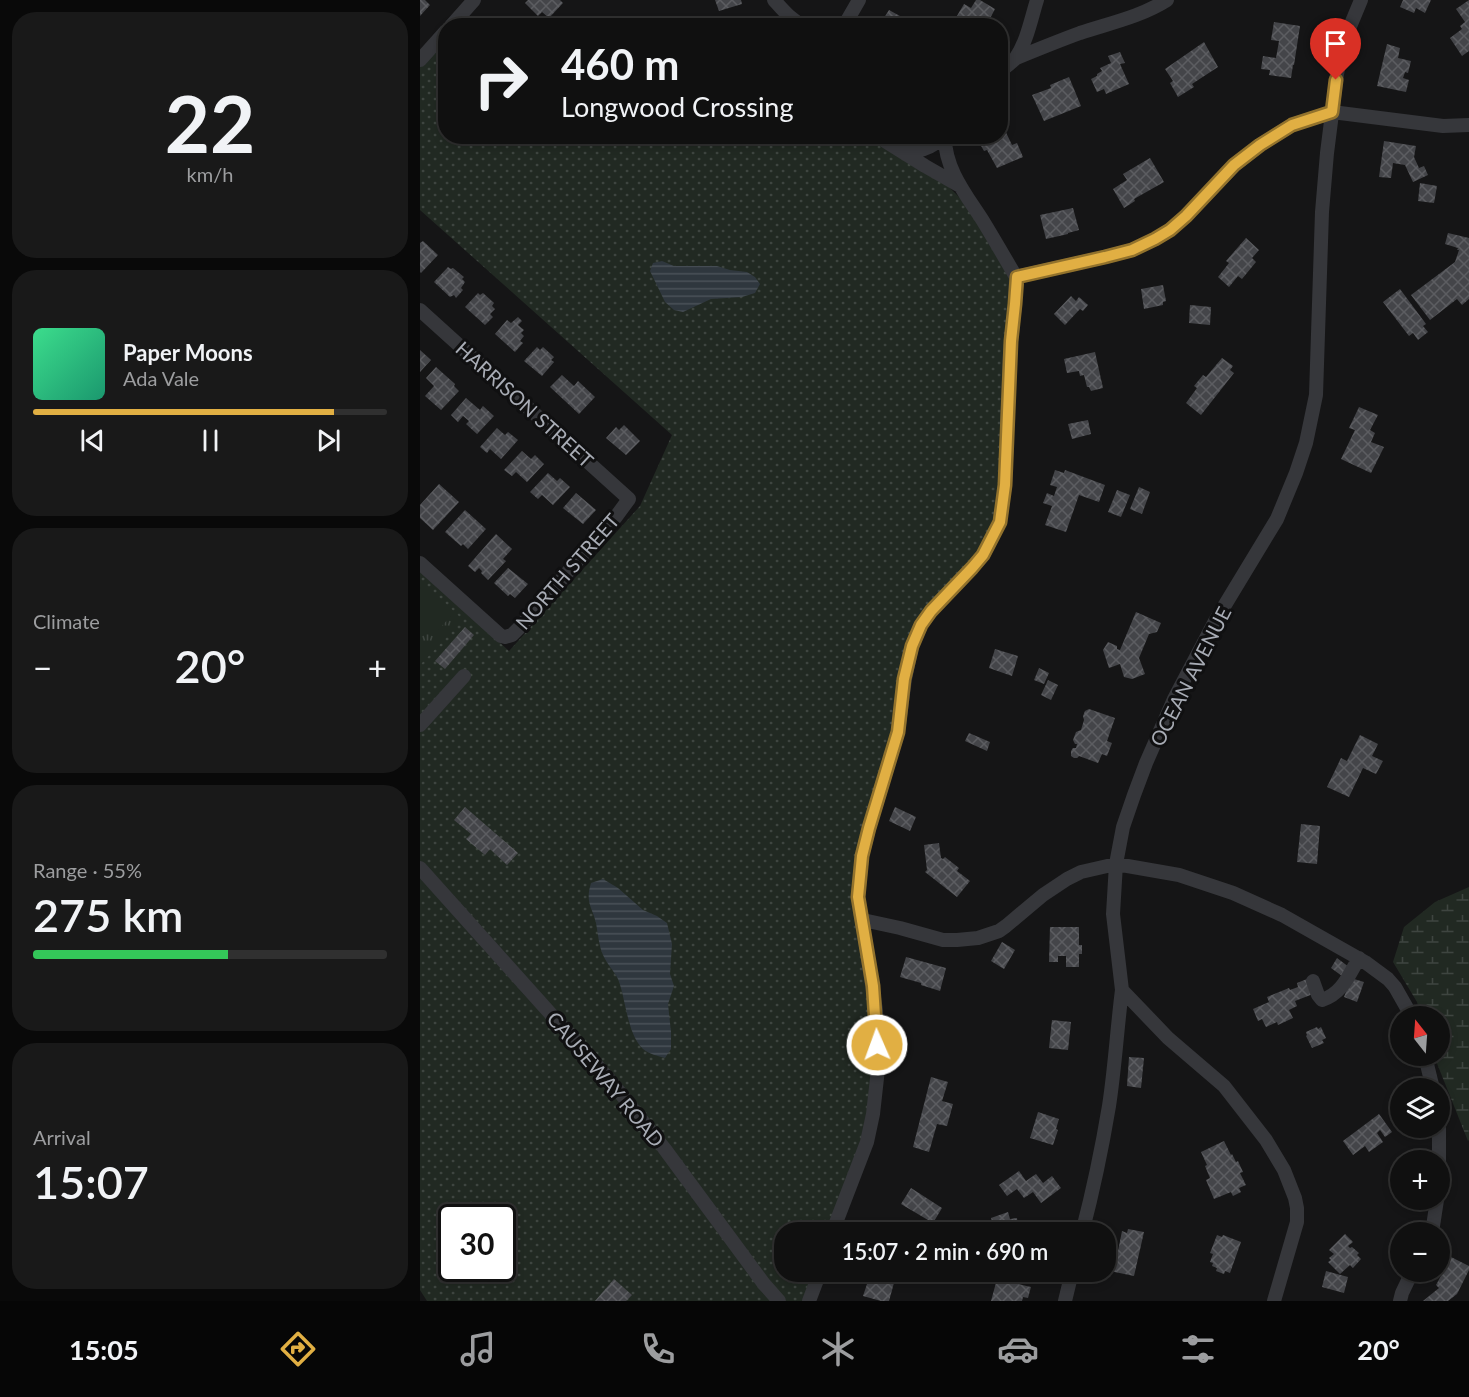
<!DOCTYPE html>
<html lang="en">
<head>
<meta charset="utf-8">
<style>
  body { margin:0; font-family:Lato,sans-serif; background:#191919; color:#f1f3f6; height:100vh; display:flex; flex-direction:column; font-size:22px; white-space:nowrap }
  * { box-sizing:border-box; margin:0 }
  p { font-size:20px; color:#9c9d9f }
  .icon { flex:none; width:33px; height:33px; fill:none; stroke:currentColor; stroke-width:2; stroke-linecap:round; stroke-linejoin:round }
  .map { position:relative; flex:1; overflow:hidden }
  .panel { display:flex; flex-direction:column; gap:12px; padding:12px; background:#090909; width:420px }
  .panel>* { flex:none }
  .top-card { position:absolute; left:18px; top:18px; width:570px; height:126px; border-radius:24px; box-shadow:0 3px 9px #0003,0 0 0 2px #303030; background:#101010; color:#f1f3f6; overflow:hidden }
  .needle { width:39px; rotate:343deg }
  .fabs { position:absolute; left:970px; top:1006px; display:grid; gap:12px }
  .fabs a { display:grid; place-items:center; width:60px; height:60px; border-radius:50%; background:#101010; box-shadow:0 3px 9px #0003,0 0 0 2px #303030; font-size:30px }
  .speed { position:absolute; left:18px; top:1204px; display:flex; gap:12px; font-size:30px; font-weight:700; text-align:center }
  .speed>* { display:grid; place-content:center; width:78px; height:78px; border-radius:50%; background:#101010; box-shadow:0 3px 9px #0003,0 0 0 2px #303030; line-height:1 }
  .speed .limit { border:3px solid #111; border-radius:9px; background:#fff; color:#111 }
  .pin { position:absolute; display:grid; place-items:center; width:51px; height:51px; color:#fff; margin:-62px -26px; border-radius:50% 50% 50% 0; rotate:-45deg; box-shadow:0 0 6px #0007 }
  .pin .icon { rotate:45deg }
  .me { position:absolute; width:66px; margin:-33px; rotate:358deg; stroke-linejoin:round; filter:drop-shadow(0 0 4px #0008) }
  .turn { display:flex; align-items:center; gap:21px; height:126px; padding:0 24px; font-size:27px }
  .turn .icon { width:78px; height:78px; stroke-width:2.5 }
  .turn b { display:block; font-size:42px; line-height:51px }
  .big { font-size:45px; font-weight:600; line-height:1.1 }
  .panel .tile { flex:1; display:flex; flex-direction:column; justify-content:center; gap:9px; min-width:0; padding:0 21px; border-radius:24px; background:#191919 }
  .panel .dial { align-items:center; gap:0 }
  .dial b { font-size:78px; line-height:1 }
  .song { display:flex; align-items:center; gap:18px }
  .cover { width:72px; height:72px; border-radius:9px; background:linear-gradient(135deg,hsl(150 70% 55%),hsl(160 70% 35%)) }
  .played { height:6px; border-radius:3px; background:linear-gradient(90deg,#e1af43 85%,#303030 85%) }
  .keys { display:flex; justify-content:space-around; direction:ltr }
  .heat { display:flex; justify-content:space-between; align-items:center; font-size:33px; direction:ltr }
  .charge { height:9px; border-radius:4px; background:linear-gradient(90deg,#34c759 55%,#303030 0) }
  .trip { position:absolute; left:354px; top:1222px; width:342px; height:60px; border-radius:24px; background:#101010; box-shadow:0 3px 9px #0003,0 0 0 2px #303030; font-weight:600; line-height:60px; text-align:center }
  .tabs { display:flex; height:96px; justify-content:space-around; align-items:center; background:#060606; color:#9c9d9f }
  .tabs .icon { width:42px; height:42px }
  .tabs .active { color:#e1af43 }
  .tabs b { font-size:27px; color:#f1f3f6 }
  main { display:flex; flex:1; min-height:0 }
  .map>svg:first-child { display:block }
</style>
</head>
<body>
<main>
<section class="panel">
<div class="tile dial"><b>22</b><p>km/h</p></div>
<div class="tile">
<div class="song"><i class="cover"></i><div><b>Paper Moons</b><p>Ada Vale</p></div></div>
<div class="played"></div>
<div class="keys"><svg class="icon" aria-label="previous" viewBox="0 0 24 24"><path d="M18 5L8 12l10 7zM5 5v14"/></svg><svg class="icon" aria-label="pause" viewBox="0 0 24 24"><path d="M8 5v14M16 5v14"/></svg><svg class="icon" aria-label="next" viewBox="0 0 24 24"><path d="M6 5l10 7-10 7zM19 5v14"/></svg></div>
</div>
<div class="tile"><p>Climate</p>
<div class="heat"><a>−</a><b class="big">20°</b><a>+</a></div>
</div>
<div class="tile"><p>Range · 55%</p><b class="big">275 km</b><div class="charge"></div></div>
<div class="tile"><p>Arrival</p><b class="big">15:07</b></div>
</section>
<div class="map">
<svg width="1049" height="1301" viewBox="0 0 1049 1301">
  <defs>
    <pattern id="grass-dots" width="8" height="8" patternUnits="userSpaceOnUse" patternTransform="scale(1.5)"><rect width="8" height="8" fill="#212922"/><path d="M2 2h.1M6 6h.1" fill="none" stroke="#3e4540" stroke-width="1.8" stroke-linecap="round"/></pattern>
    <pattern id="wetland-marsh" width="20" height="14" patternUnits="userSpaceOnUse" patternTransform="scale(1.5)"><rect width="20" height="14" fill="#212922"/><path d="M1 5h8M5 5V1M11 12h8M15 12V8" fill="none" stroke="#3e4540"/></pattern>
    <pattern id="park-tufts" width="24" height="20" patternUnits="userSpaceOnUse" patternTransform="scale(1.5)"><rect width="24" height="20" fill="#212922"/><path d="M3 7l-1-3M5 7V3M7 7l1-3M15 17l-1-3M17 17v-4M19 17l1-3" fill="none" stroke="#3e4540"/></pattern>
    <pattern id="water-rules" width="6" height="5" patternUnits="userSpaceOnUse" patternTransform="scale(1.5)"><rect width="6" height="5" fill="#2f373e"/><path d="M0 2.5h6" fill="none" stroke="#4a5158"/></pattern>
    <pattern id="building-cross-hatch" width="8" height="8" patternUnits="userSpaceOnUse" patternTransform="scale(1.5)"><rect width="8" height="8" fill="#444549"/><path d="M0 0l8 8M0 8l8-8" fill="none" stroke="#5c5d61"/></pattern>
  </defs>
  <rect width="100%" height="100%" fill="#151516"/>
  <path fill="url(#grass-dots)" fill-rule="evenodd" d="M25,33L26,136L451,137L527,185L563,221L593,278L580,522L501,625L440,877L448,960L453,1114L412,1233H364V1272H398L387,1301H7L0,1290V570L89,651L220,506L252,435L0,210V61ZM32,1218H82V1269H32Z"/>
  <path fill="url(#wetland-marsh)" d="M1049,887V1140L1048,1141L1014,1056H1020V1017H1001L997,1002L973,962L984,927L1015,902Z"/>
  <path fill="url(#park-tufts)" d="M0,579L43,620L0,665Z"/>
  <path fill="#212922" d="M1,587L31,616L18,630L0,613V589Z"/>
  <path fill="url(#water-rules)" d="M242,261L254,266H297L310,270L327,272L335,277L340,284L335,293L322,297L291,299L263,312L254,310L245,302L230,271L233,263Z
    M183,879L198,888L223,910L237,916L247,923L252,944L250,974L254,986L248,1004L251,1032V1049L245,1058C238,1056 229,1054 223,1049C207,1034 206,999 198,979C194,971 187,964 183,955C179,946 178,934 176,923C172,906 165,903 171,883Z"/>
  <path fill="url(#building-cross-hatch)" d="M0,0H5L10,5L0,16Z
    M108,0H140L143,3L129,18L122,12L118,16L105,3Z
    M295,0H321L322,4L299,11Z
    M556,0H560L575,9L566,26H531L544,4L551,8Z
    M983,0H1011L1005,13L996,8L994,13L980,7Z
    M1049,0V51L1042,56L1030,38L1042,29L1040,26L1045,22L1036,9Z
    M469,10L489,21L486,26H459Z
    M854,22L880,26L874,65H873L871,78L849,75L850,70L841,69L843,56L856,58L859,41L851,40Z
    M784,42L798,67L772,84L774,87L758,97L750,83L753,81L745,69Z
    M967,44L980,48L978,58L991,61L988,73L985,72L983,78L989,80L986,92L957,86Z
    M700,52L705,63L700,64L709,84L686,94L684,89L677,92L671,79L677,76V74L682,71L680,68L691,63L688,56Z
    M649,77L661,106L624,121L612,95L631,88L630,85Z
    M580,120L592,145L597,143L603,157L577,168L567,150L564,151L560,144L564,142L561,136H580Z
    M964,141L996,146L994,157L999,168L1004,166L1008,175L993,182L985,165L973,163L971,178L959,177Z
    M730,158L744,182L714,199L715,201L704,208L693,189L707,180L703,174Z
    M1000,183L1017,186L1014,203L998,201Z
    M653,208L659,230L648,233V234L626,239L620,215Z
    M1028,233L1049,238V299L1042,305L1037,299L1010,320L991,295L1035,262L1039,250H1037L1038,248L1025,244Z
    M826,238L839,250L832,258L836,262L822,279L818,276L809,287L798,277L809,263L806,261Z
    M3,241L18,255L1,273L0,272V243Z
    M28,267L31,269L33,268L44,277L42,279L45,282L41,288L43,290L36,298L34,295L30,297L14,282Z
    M743,285L746,301L743,302V305L724,309L721,289Z
    M980,289L1006,324L1003,326L1008,332L998,340L993,333L989,336L963,302Z
    M58,293L60,295L63,293L74,303L72,306L75,309L70,314L73,317L65,325L45,307Z
    M651,296L656,301L659,297L668,305L663,311L660,309L645,325L634,314Z
    M770,305L791,307L790,325L769,323Z
    M98,317L102,321L98,325L104,330L101,333L104,336L100,341L103,343L95,352L75,334L87,320L91,323Z
    M117,347L120,350L123,347L134,357L131,360L134,362L122,376L104,361Z
    M0,350L11,360L0,372Z
    M675,352L683,388L671,391L669,387H667L664,375L660,376L659,371L647,373L644,359Z
    M802,358L813,366L810,370L814,373L781,415L766,403L777,388L774,386L783,375L786,377Z
    M16,367L35,384L34,386L39,391L21,410L5,396L14,386L6,378Z
    M142,375L154,386L158,381L175,397L159,414L130,387Z
    M46,398L60,410L63,406L74,416L57,434L46,424L49,421L43,416L38,422L31,415Z
    M939,407L958,415L950,430L955,433L951,442L964,447L951,473L921,459L935,430L929,428Z
    M668,420L671,434L652,439L648,424Z
    M204,425L220,441L206,455L186,438L196,427L199,430Z
    M77,428L85,435L88,432L98,440L81,459L70,449L67,453L60,447Z
    M102,451L111,459L115,455L124,464L107,482L96,472L92,476L84,470Z
    M635,470L644,473L645,470L685,485L679,502L659,495L646,532L625,525L632,506L623,503L627,493L634,496L637,487L630,485Z
    M128,473L137,481L140,478L150,487L133,505L122,495L118,499L110,492Z
    M19,484L39,502L13,530L0,518V505Z
    M719,487L730,492L722,514L710,509Z
    M697,490L710,495L701,517L688,512Z
    M156,493L176,510L163,524L143,508Z
    M45,510L66,529L48,549L43,544L41,546L25,532Z
    M76,534L92,549L83,559L86,561L68,580L61,573L62,571L59,568L55,572L48,566Z
    M88,568L108,584L95,598L90,594L88,596L74,583Z
    M716,612L741,623L737,632L729,634L719,658L725,674L712,679L704,677L700,664L689,668L683,650L688,642L697,646V649L700,650Z
    M45,627L54,635L25,669L15,661Z
    M575,649L598,656L592,676L569,668Z
    M619,668L629,673L624,684L614,680Z
    M628,680L638,685L631,700L621,695Z
    M669,709L695,718L687,741L692,743L687,756L682,754L678,763L659,756L657,758H654L651,756V751L653,748H656L657,744H655L653,740L656,732L661,730L664,720L663,716L665,711Z
    M549,733L570,742L567,751L545,741Z
    M940,735L958,744L952,756L963,761L956,774L943,768L929,797L907,787L921,758L927,761Z
    M45,807L98,853L87,865L70,849L65,855L46,839L51,834L34,820Z
    M475,807L496,817L490,831L469,821Z
    M881,824L900,826L897,864L877,862Z
    M519,843L521,858L523,859L525,857L539,868L537,871L550,881L537,897L505,872L507,870L504,845Z
    M630,927H659V945H662V954H659V967H646V956H638V962H629Z
    M582,942L595,950L584,969L571,961Z
    M486,957L526,968L520,991L501,985V983L480,977Z
    M917,958L929,967L922,976L911,968Z
    M887,979L893,994L875,1001L877,1006L869,1010L873,1018L858,1025L857,1022L846,1027L842,1019L838,1021L833,1009L849,1002L847,997L869,988L870,990L878,987L877,983Z
    M934,979L944,982L937,1002L924,997L930,981L933,982Z
    M632,1020L651,1022L648,1050L629,1048Z
    M897,1027L898,1029L901,1027L906,1038L902,1040L904,1043L892,1048L886,1036L887,1035L886,1032Z
    M709,1057L724,1058L721,1088L707,1086Z
    M511,1077L528,1082L522,1101L533,1104L527,1126L517,1124L509,1152L493,1147Z
    M618,1112L639,1119L636,1129L638,1130L633,1145L610,1138Z
    M959,1114L972,1132L965,1137L960,1130L957,1133L963,1142L949,1152L945,1146L933,1155L923,1141Z
    M804,1141L811,1155L812,1154L816,1162L818,1161L823,1172L820,1173L826,1185L819,1188L821,1192L813,1196L811,1192L794,1199L786,1180L790,1178L785,1166L787,1165L781,1152Z
    M599,1171L606,1181L616,1174L623,1183L632,1176L641,1188L621,1203L613,1192L604,1198L597,1189L587,1196L579,1185Z
    M491,1188L522,1208L513,1223L481,1204Z
    M588,1212L590,1219L597,1218L598,1227L609,1226V1222L621,1221L622,1233H568L574,1228L571,1218Z
    M708,1229L724,1232L714,1276L690,1271L695,1250L698,1251L702,1231L707,1233Z
    M925,1234L933,1242L928,1246L930,1248L932,1247L939,1253L937,1255L941,1259L933,1268L930,1265L920,1274L908,1262L911,1260L909,1258L914,1254L909,1250Z
    M797,1235L802,1237L803,1235L821,1242L810,1273L805,1271L804,1274L796,1271L797,1268L792,1266L793,1263L790,1262L793,1254L790,1253Z
    M1031,1257L1049,1266V1270L1037,1294L1028,1301H1003L1019,1288L1016,1285Z
    M906,1271L928,1277L924,1293L902,1287Z
    M451,1272H477L469,1301H461L443,1296L447,1284H449Z
    M194,1279L212,1295L206,1301H175Z
    M577,1279L611,1287L608,1298L603,1297L602,1301H571Z"/>
  <g fill="none" stroke-linecap="round" stroke-linejoin="round">
    <path stroke="#36373b" stroke-width="14" d="M354,0C363,10 371,20 384,26
      M31,26L54,0
      M424,26L439,0
      M594,59C616,50 638,41 660,33C690,23 720,17 747,0
      M0,60L26,31
      M580,72C585,67 591,63 595,59C607,42 611,19 617,0
      M461,136L465,141L505,166L540,186
      M525,136C524,168 547,196 563,221C574,239 585,258 596,277
      M481,149C496,153 512,150 522,136
      M596,277L685,257L712,250L735,239L750,230L766,216L815,165L840,145L872,125L912,112L1023,126L1049,125
      M0,310L209,499L195,518L99,628L92,635L85,637L81,636L0,563
      M0,725L44,676
      M0,868L189,1079L244,1148L344,1284L359,1301
      M443,920L480,928L523,940H537L558,938L579,931L586,926L623,895L647,879L661,872L696,864L759,875L813,893L862,915L945,962L968,979L975,987L992,1017
      M893,981L898,995L902,1000C922,994 929,975 939,958
      M1005,1056L1013,1089
      M1019,1128V1161
      M412,1233L447,1142L453,1114L458,1069L456,1010L438,897L442,856L449,828L478,732L485,679L492,646L501,625L511,611L552,568L563,555L580,522L585,485L590,352L595,304L596,277
      M662,1233C673,1191 682,1148 689,1106C695,1067 697,1029 702,990
      M1010,1233L1013,1226L1017,1200
      M389,1301L400,1272
      M645,1301L652,1272
      M854,1301L877,1222V1208L875,1198L864,1170L846,1140L804,1086L748,1038L702,990L693,914L696,864L703,827L714,795L726,763L754,699L794,623L857,519L876,473L886,443L896,395L902,212L907,153L917,74L924,41L941,0
      M980,1301L982,1293L992,1272"/>
  </g>
  <g fill="none" stroke-linecap="round" stroke-linejoin="round">
    <defs>
      <path id="route" d="M457,1045L453,986L438,897L442,856L449,828L478,732L484,679L492,646L501,625L511,611L552,568L563,555L580,522L585,485L591,341L595,304L597,277L685,257L712,250L735,239L750,230L766,216L814,165L840,145L872,125L912,112L916,80"/>
    </defs>
    <use href="#route" stroke="#92722c" stroke-width="15"/>
    <use href="#route" stroke="#e1af43" stroke-width="10"/>
  </g>
  <g text-anchor="middle" dominant-baseline="central" stroke-width="6" stroke-linejoin="round" paint-order="stroke">
    <g font-size="20" fill="#a8acb5" stroke="#101011">
      <text transform="translate(105 404) rotate(42)">HARRISON STREET</text>
      <text transform="translate(147 571) rotate(-49)">NORTH STREET</text>
      <text transform="translate(770 676) rotate(-63)">OCEAN AVENUE</text>
      <text transform="translate(186 1079) rotate(50)">CAUSEWAY ROAD</text>
    </g>
  </g>
</svg>
<div class="fabs">
<a><svg class="needle" viewBox="-14 -14 28 28"><path d="M0-13l5 13h-10z" fill="#e53935"/><path d="M0 13l5-13h-10z" fill="#9c9d9f"/></svg></a>
<a><svg class="icon" aria-label="layers" viewBox="0 0 24 24"><path d="M12 4l9 5-9 5-9-5zM3 14l9 5 9-5"/></svg></a>
<a>+</a>
<a>−</a>
</div>
<div class="speed"><div class="limit">30</div></div>
<div class="pin" style="left:916px;top:80px;background:#d93025"><svg class="icon" aria-label="arrive" viewBox="0 0 24 24"><path d="M6 21V4h12l-3 4 3 4H6"/></svg></div>
<svg class="me" style="left:457px;top:1045px" viewBox="-20 -20 40 40"><circle r="17" fill="#e1af43" stroke="#fff" stroke-width="3"/><path d="M0-11L8 9 0 5-8 9z" fill="#fff"/></svg>
<div class="trip">15:07 · 2 min · 690 m</div>
<div class="top-card">
<div class="turn"><svg class="icon" aria-label="right" viewBox="0 0 24 24"><path d="M7 20v-9h11M14 6l5 5-5 5"/></svg><div><b>460 m</b>Longwood Crossing</div></div>
</div>
</div>
</main>
<nav class="tabs">
<b>15:05</b>
<svg class="icon active" aria-label="directions" viewBox="0 0 24 24"><path d="M12 3l9 9-9 9-9-9zM9 14v-3h6M13 9l2 2-2 2"/></svg>
<svg class="icon" aria-label="music" viewBox="0 0 24 24"><path d="M9 18V5l10-2v13"/><circle cx="6" cy="18" r="3"/><circle cx="16" cy="16" r="3"/></svg>
<svg class="icon" aria-label="phone" viewBox="0 0 24 24"><path d="M5 4h4l2 5-3 2q2 4 5 5l2-3 5 2v4C11 20 4 13 5 4z"/></svg>
<svg class="icon" aria-label="climate" viewBox="0 0 24 24"><path d="M12 3v18M4 7l16 10M4 17L20 7"/></svg>
<svg class="icon" aria-label="car" viewBox="0 0 24 24"><path d="M5 17H2v-5l4-1 3-4h7l3 4 3 1v5h-3M9 17h6M6 11h13"/><circle cx="7" cy="17" r="2"/><circle cx="17" cy="17" r="2"/></svg>
<svg class="icon" aria-label="filters" viewBox="0 0 24 24"><path d="M4 7h16M4 17h16"/><circle cx="9" cy="7" r="2"/><circle cx="15" cy="17" r="2"/></svg>
<b>20°</b>
</nav>
</body>
</html>
